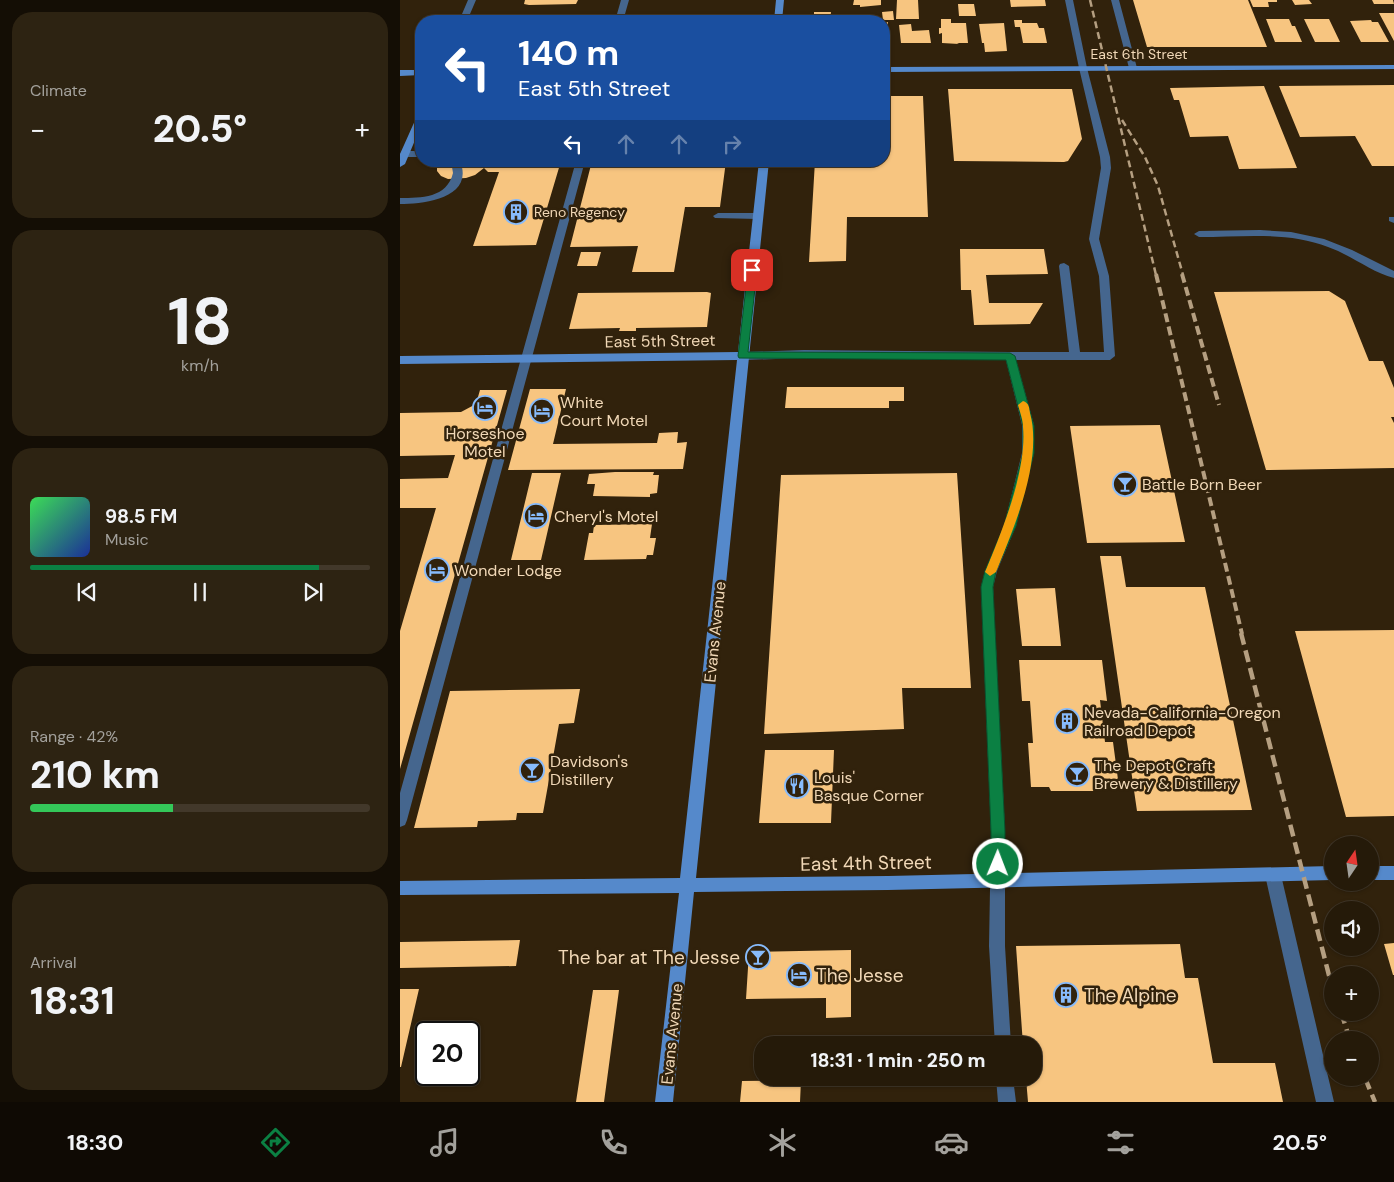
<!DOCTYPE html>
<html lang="en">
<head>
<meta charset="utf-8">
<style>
  body { margin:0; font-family:"DM Sans",sans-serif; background:#2d2312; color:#f1f3f6; height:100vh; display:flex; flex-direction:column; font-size:19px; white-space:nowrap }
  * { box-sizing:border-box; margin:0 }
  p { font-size:16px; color:#a3a19c }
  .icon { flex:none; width:28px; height:28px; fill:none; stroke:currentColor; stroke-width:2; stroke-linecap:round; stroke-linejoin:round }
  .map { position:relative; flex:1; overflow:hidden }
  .panel { display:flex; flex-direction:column; gap:12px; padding:12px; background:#140e05; width:400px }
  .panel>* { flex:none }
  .banner { position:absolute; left:15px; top:15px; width:475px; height:152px; border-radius:20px; box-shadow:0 1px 4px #0004,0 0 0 1px #42382a; background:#1a4fa0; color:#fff; overflow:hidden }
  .needle { width:32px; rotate:13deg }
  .fabs { position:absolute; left:924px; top:836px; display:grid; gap:10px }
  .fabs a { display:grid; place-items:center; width:55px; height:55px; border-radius:50%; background:#251a09; box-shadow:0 1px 4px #0004,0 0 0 1px #42382a; font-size:25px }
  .speed { position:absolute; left:15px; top:1021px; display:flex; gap:10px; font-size:25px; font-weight:700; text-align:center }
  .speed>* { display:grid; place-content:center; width:65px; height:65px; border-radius:50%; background:#251a09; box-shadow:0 1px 4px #0004,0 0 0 1px #42382a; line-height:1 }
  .speed .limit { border:2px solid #111; border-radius:8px; background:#fff; color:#111 }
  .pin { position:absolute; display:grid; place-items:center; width:42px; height:42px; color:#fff; margin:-21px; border-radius:10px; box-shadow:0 2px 8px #0006 }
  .me { position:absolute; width:55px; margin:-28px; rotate:1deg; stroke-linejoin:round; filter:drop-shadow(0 0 4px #0008) }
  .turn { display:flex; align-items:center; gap:18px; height:105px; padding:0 20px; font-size:22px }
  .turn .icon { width:65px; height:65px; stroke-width:2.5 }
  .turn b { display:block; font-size:35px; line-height:42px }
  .lanes { display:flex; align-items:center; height:48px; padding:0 20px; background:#0003; justify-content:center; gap:25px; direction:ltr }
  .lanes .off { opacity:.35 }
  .big { font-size:38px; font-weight:800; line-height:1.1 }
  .panel .widget { flex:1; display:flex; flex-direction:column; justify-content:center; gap:8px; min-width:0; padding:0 18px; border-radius:20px; background:#2d2312 }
  .panel .dial { align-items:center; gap:0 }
  .dial b { font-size:65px; line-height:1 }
  .song { display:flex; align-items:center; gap:15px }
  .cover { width:60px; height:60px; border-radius:8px; background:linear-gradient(135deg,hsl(130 70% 55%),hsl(230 70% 35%)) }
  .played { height:5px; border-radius:2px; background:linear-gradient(90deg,#0b8043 85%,#42382a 85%) }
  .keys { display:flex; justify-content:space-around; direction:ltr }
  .heat { display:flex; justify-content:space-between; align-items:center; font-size:28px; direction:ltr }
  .charge { height:8px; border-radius:4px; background:linear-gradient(90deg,#34c759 42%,#42382a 0) }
  .trip { position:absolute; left:354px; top:1036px; width:288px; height:50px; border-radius:20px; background:#251a09; box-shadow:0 1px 4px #0004,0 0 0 1px #42382a; font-weight:800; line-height:50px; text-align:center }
  .tabs { display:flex; height:80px; justify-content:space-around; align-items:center; background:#0f0a04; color:#a3a19c }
  .tabs .icon { width:35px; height:35px }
  .tabs .current { color:#0b8043 }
  .tabs b { font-size:22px; color:#f1f3f6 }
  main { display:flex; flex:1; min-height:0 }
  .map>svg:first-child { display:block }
</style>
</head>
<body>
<main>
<section class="panel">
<div class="widget"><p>Climate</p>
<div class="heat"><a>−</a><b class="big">20.5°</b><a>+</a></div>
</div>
<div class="widget dial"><b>18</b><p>km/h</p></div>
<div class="widget">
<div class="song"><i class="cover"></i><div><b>98.5 FM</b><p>Music</p></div></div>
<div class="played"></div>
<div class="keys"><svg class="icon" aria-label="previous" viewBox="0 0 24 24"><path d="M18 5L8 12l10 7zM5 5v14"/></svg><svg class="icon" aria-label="pause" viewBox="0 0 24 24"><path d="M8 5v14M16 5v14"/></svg><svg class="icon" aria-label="next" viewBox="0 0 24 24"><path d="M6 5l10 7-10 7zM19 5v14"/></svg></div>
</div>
<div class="widget"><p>Range · 42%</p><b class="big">210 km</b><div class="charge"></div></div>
<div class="widget"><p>Arrival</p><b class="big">18:31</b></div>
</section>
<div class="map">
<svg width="994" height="1102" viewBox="0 0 994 1102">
  <rect width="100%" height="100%" fill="#31220c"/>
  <path fill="#f7c580" d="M125,0H178L176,4L129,5L124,4Z
    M454,0H481V5L460,7V5H453Z
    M497,0H518L519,19H496Z
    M610,0H645L646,6L611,7Z
    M733,0H848L867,47H747Z
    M850,0H877V2H868L869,7H853Z
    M892,0H909L912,4L895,5Z
    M972,0H993L994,4H974Z
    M558,4H574L576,16H559Z
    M493,11L494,20H483L482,12Z
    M414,12H431L430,21H414Z
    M979,13H994V41Z
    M541,19H551V23H566L568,43H557L559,44L542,43V33L539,34V28H541Z
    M866,19H889L892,26H895L902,42H875Z
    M904,19H929L940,42H915Z
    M614,20H622V23H637L639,28H644L647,43H623L620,27H615Z
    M971,20L972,22H978L989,42H961L950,21Z
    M488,22V44H484V23Z
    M604,23L607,51L585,52L584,43H582L579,24Z
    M511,24L512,31L529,30L531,43H501L499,25Z
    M994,85V166H972L955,136L900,137L879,86Z
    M864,86L897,168L839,169L828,136L790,137L779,100H774L770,88Z
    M548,89H672L682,139L668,161L664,162L554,161Z
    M484,96H523L528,217H447L446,261L409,262L415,161H484Z
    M40,161H161L136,245L73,246L99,172H88L84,168L75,175L66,178L48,179L41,176L37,171V166Z
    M192,161H326L320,207H285L274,272H232L238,246L170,247Z
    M560,249H644L648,274L586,275L589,303H643L630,324L574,325L571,290H561Z
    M181,252H201L197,266H177Z
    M929,291L945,301L969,361H983L994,388V417H991L994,423V468L866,470L814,292Z
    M307,292L311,293L307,327L236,328V331H219L220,328L169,329L178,293Z
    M387,387H504V401H489V408H385Z
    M130,389H166L153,444L257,443L259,433L278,432L277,443L287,442L283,469L108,470Z
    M80,390H107L0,769V631L36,508H0V479L48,478L55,455L0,456V413L61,412L76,404Z
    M760,425L785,542L687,543L670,426Z
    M215,472H254L253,475H259L257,493L250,494V497L193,496L195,484H187L189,474Z
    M132,473H161L141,560H111Z
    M557,473L571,688H502L504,729L364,734L381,475Z
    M252,524L250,538H256L253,555H247L246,559L184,560L189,533H193L194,525Z
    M700,556H721L726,587H805L852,810L737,811Z
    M655,588L661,646H622L616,589Z
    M994,630V816L946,817L895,631Z
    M619,660H702L707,701L700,700L705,742H713L719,787H699L696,791H651L649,787H631L628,743H633L630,701H622Z
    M180,689L174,723L159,724L143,813H117L116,820L78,821L77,827L14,828L50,691Z
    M365,750H434L431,823H359Z
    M120,940L116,966L0,968V942Z
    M994,943V975H993L984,944Z
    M780,944L785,978H798L813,1063H875L883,1102H628L626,1078H632V1045H623L616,946Z
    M451,950V1017L426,1018V998L346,999L349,952Z
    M0,989H19L1,1067H0Z
    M193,990H219L204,1102H176Z
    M401,1080L400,1102H340L342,1081Z"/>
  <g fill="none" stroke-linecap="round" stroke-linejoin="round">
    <path fill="#45668e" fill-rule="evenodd" d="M221,0H229L223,21H215Z
      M680,66L687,68L710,157L711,168L699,239L709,276L715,356L710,360H616L634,425V453L616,526L597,571L593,587L605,832V946L611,1045H595L589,946L591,832L581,587L585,571L604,526L622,453V425L605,356L610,352H669L659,266L660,264L664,263L669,266L680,352H704L699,276L689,239L701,168L700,157L679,68Z
      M21,151V157H5L0,154L5,151Z
      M51,161H60C75,198 24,204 0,204V198C21,198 47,198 53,173Z
      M176,161H185L7,820L5,825L0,827V793Z
      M318,213H358L363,216L358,219L315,218L313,216Z
      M989,217H994V223L989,221Z
      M860,230L891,232L924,239L952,250L994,271V278C971,272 951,255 928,247C888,231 841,237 799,237L794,234L799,231Z
      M873,868L878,870L881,875L934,1102H916L865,875L868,870Z
      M596,1078H613L616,1102H598Z"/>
    <path fill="#45668e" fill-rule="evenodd" d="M68,0H76L67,21H59Z
      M665,0H673L687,68L686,70L679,68Z
      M711,0H719L737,68L736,70L729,68Z
      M404,350L610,352L615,356L610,360L404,358L343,360L338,356L343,352Z"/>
    <path fill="#5589cb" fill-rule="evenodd" d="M376,0H384L382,21H374Z
      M994,65V69L484,72V67Z
      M0,70H21V75L0,76Z
      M21,113V126L5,164L0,167V154L17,116Z
      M359,161H369L296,878L488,876L932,866V880L488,890L294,892L273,1102H255L279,893L0,895V881L280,878L337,360L0,364V356L338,352Z
      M970,866H994V880H970Z"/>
    <path stroke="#b59f81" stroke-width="2.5" stroke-dasharray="7 4" stroke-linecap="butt" d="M690,0L756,275
      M722,120L745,157L758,186L783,275"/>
    <path stroke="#b59f81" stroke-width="4" stroke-dasharray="9 4.5" stroke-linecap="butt" d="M756,274L842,634
      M782,274L819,405"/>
    <path stroke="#b59f81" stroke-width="4.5" stroke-dasharray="12 6" stroke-linecap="butt" d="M841,633L932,987
      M941,1012L950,1040
      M965,1078L975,1102"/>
  </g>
  <path fill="#0b8043" stroke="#07532c" d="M352,267L357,270L348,352L610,353L615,356L634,426V453L616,526L596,571L593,587L605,832V864L603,869L598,871L593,869L591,864V832L581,587L585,571L604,526L623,453V426L606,360L339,358L338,356L348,270Z"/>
  <path fill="#f59e0b" d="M623,401C629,403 629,407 630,413C643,460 614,528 596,572L590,576L585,572C602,531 627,471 623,427C623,420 620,412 618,405Z"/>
  <defs>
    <symbol id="building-ring" viewBox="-11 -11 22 22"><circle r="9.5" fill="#31220c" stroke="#87bbfb" stroke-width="1.5"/><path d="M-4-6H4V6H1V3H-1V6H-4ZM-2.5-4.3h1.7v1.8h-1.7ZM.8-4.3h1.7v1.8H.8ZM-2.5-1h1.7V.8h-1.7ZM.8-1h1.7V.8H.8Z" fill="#87bbfb"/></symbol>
    <symbol id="hotel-ring" viewBox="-11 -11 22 22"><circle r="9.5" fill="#31220c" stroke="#87bbfb" stroke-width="1.5"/><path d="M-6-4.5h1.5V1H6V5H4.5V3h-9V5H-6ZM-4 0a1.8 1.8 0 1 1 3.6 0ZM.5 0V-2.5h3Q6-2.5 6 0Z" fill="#87bbfb"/></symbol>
    <symbol id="bar-ring" viewBox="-11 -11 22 22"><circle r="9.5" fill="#31220c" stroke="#87bbfb" stroke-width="1.5"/><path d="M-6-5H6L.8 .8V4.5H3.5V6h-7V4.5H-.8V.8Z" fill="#87bbfb"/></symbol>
    <symbol id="restaurant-ring" viewBox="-11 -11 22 22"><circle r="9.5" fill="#31220c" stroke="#87bbfb" stroke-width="1.5"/><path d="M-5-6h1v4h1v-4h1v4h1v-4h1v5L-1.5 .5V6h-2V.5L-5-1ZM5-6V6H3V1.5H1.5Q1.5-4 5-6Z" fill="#87bbfb"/></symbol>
  </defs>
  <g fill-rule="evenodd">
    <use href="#building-ring" x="102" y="198" width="28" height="28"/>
    <use href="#hotel-ring" x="71" y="394" width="28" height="28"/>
    <use href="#hotel-ring" x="128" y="397" width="28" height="28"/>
    <use href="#bar-ring" x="711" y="470" width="28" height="28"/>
    <use href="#hotel-ring" x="122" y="502" width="28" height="28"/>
    <use href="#hotel-ring" x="23" y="556" width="28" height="28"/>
    <use href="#building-ring" x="653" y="707" width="28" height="28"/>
    <use href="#bar-ring" x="118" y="756" width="28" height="28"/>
    <use href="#bar-ring" x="663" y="760" width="28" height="28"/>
    <use href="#restaurant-ring" x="383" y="772" width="28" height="28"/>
    <use href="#bar-ring" x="344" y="943" width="28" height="28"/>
    <use href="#hotel-ring" x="385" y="961" width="28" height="28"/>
    <use href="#building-ring" x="652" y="981" width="28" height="28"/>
  </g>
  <g text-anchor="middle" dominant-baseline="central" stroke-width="5" stroke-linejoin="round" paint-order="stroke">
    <g font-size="14" fill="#f1d8b7" stroke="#31220c">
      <text x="739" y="54">East 6th Street</text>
    </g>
    <g font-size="14" fill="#f1d8b7" stroke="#31220c" text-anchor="start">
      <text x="134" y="212">Reno Regency</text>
    </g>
    <g font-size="16" fill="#f1d8b7" stroke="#31220c">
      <text transform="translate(260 341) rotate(-1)">East 5th Street</text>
      <text transform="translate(315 632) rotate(-84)">Evans Avenue</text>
      <text transform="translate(272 1034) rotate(-84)">Evans Avenue</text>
    </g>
    <g font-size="16" fill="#f1d8b7" stroke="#31220c" text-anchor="start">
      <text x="160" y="402">White<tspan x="160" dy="18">Court Motel</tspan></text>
      <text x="85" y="433" text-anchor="middle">Horseshoe<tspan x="85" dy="18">Motel</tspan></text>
      <text x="742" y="484">Battle Born Beer</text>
      <text x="154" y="516">Cheryl's Motel</text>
      <text x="54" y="570">Wonder Lodge</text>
      <text x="684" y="712">Nevada-California-Oregon<tspan x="684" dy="18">Railroad Depot</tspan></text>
      <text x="150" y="761">Davidson's<tspan x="150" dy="18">Distillery</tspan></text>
      <text x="694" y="765">The Depot Craft<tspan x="694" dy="18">Brewery &amp; Distillery</tspan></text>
      <text x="414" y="777">Louis'<tspan x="414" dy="18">Basque Corner</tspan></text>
    </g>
    <g font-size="19" fill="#f1d8b7" stroke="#31220c">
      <text transform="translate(466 863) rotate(-1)">East 4th Street</text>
    </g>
    <g font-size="19" fill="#f1d8b7" stroke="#31220c" text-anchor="start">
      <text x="340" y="957" text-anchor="end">The bar at The Jesse</text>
      <text x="416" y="975">The Jesse</text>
      <text x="684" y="995">The Alpine</text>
    </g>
  </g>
</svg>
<div class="fabs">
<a><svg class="needle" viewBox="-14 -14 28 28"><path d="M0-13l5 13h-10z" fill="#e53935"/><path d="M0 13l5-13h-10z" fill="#a3a19c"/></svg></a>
<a><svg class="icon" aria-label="sound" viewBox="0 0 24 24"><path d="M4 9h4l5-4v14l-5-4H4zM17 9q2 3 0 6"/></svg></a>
<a>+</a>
<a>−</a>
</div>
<div class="speed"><div class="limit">20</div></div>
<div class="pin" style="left:352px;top:270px;background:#d93025"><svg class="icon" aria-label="arrive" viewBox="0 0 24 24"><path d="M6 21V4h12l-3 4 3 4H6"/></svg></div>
<svg class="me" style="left:598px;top:864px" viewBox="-20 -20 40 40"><circle r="17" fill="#0b8043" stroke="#fff" stroke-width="3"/><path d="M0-11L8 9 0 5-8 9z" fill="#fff"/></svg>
<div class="trip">18:31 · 1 min · 250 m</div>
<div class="banner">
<div class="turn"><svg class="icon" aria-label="left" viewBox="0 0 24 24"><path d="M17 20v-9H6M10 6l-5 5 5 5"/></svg><div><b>140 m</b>East 5th Street</div></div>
<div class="lanes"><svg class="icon" aria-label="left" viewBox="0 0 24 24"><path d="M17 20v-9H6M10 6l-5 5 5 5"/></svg><svg class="icon off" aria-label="ahead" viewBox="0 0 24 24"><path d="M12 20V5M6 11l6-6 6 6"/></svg><svg class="icon off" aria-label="ahead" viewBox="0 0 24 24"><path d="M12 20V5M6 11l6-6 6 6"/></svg><svg class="icon off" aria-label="right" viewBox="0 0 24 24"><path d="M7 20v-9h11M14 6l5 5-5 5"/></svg></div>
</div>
</div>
</main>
<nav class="tabs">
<b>18:30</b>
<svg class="icon current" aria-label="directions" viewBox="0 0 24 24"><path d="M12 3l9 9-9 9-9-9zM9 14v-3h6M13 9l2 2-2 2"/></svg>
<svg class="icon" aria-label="music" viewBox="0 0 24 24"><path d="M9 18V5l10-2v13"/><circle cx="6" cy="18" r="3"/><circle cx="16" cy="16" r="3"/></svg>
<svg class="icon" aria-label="phone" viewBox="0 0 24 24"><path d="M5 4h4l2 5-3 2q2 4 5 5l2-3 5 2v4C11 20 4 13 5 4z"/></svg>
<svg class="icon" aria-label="climate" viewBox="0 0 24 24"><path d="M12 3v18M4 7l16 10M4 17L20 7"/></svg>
<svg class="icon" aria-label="car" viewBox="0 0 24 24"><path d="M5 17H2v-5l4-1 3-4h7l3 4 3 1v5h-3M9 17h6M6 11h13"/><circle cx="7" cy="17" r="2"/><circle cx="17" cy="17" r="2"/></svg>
<svg class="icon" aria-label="filters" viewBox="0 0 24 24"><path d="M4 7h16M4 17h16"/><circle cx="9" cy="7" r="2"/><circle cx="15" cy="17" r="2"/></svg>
<b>20.5°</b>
</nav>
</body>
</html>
